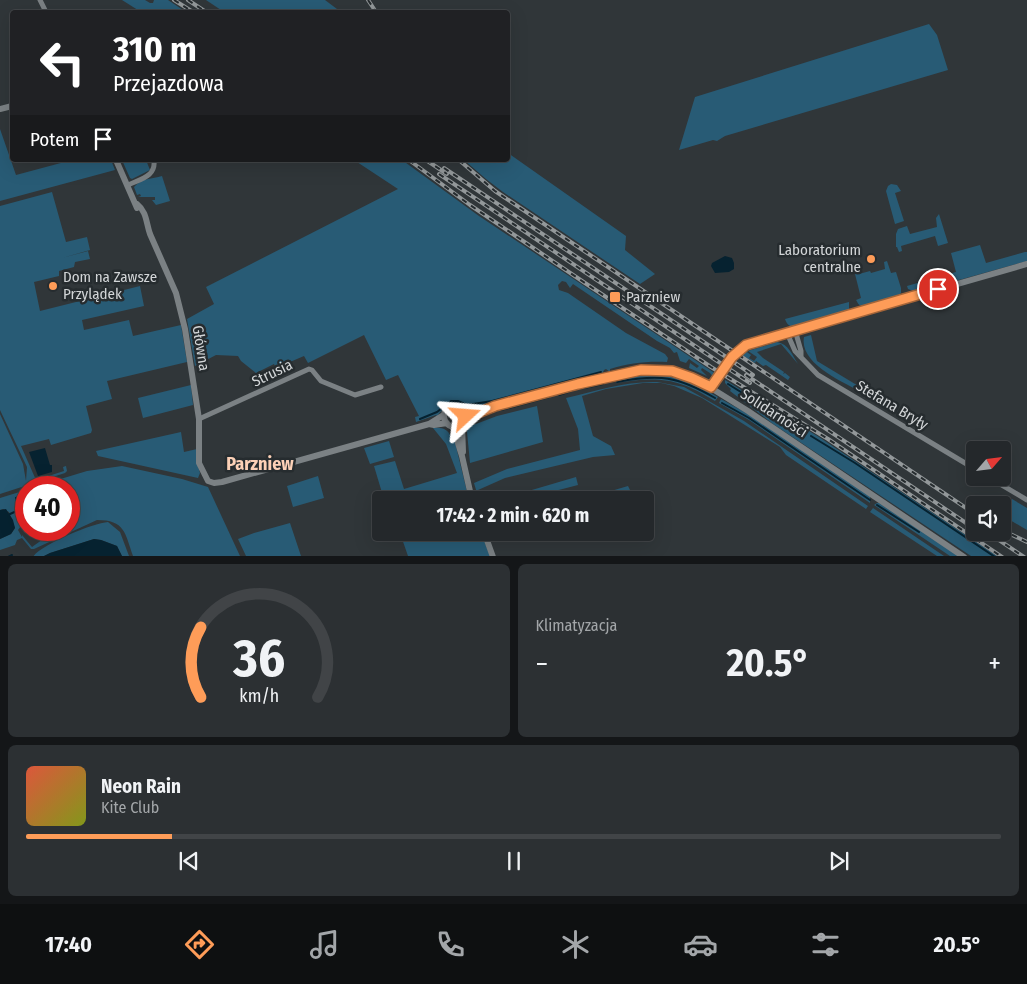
<!DOCTYPE html>
<html lang="pl">
<head>
<meta charset="utf-8">
<style>
  body { margin:0; font-family:"Fira Sans Condensed",sans-serif; background:#2c3033; color:#f1f3f6; height:100vh; display:flex; flex-direction:column; font-size:19px; white-space:nowrap }
  * { box-sizing:border-box; margin:0 }
  p { font-size:16px; color:#a3a6a9 }
  .icon { flex:none; width:28px; height:28px; fill:none; stroke:currentColor; stroke-width:2; stroke-linecap:round; stroke-linejoin:round }
  .map { position:relative; height:556px; overflow:hidden }
  .details { display:flex; flex-direction:column; gap:8px; padding:8px; background:#141618; flex:1 }
  .details>* { flex:none }
  .guide { position:absolute; left:10px; top:10px; width:500px; height:152px; border-radius:5px; box-shadow:0 5px 20px #0002,0 0 0 1px #414447; background:#202124; color:#fff; overflow:hidden }
  .needle { width:32px; rotate:62deg }
  .tools { position:absolute; left:966px; top:441px; display:grid; gap:10px }
  .tools a { display:grid; place-items:center; width:45px; height:45px; border-radius:5px; background:#24282b; box-shadow:0 5px 20px #0002,0 0 0 1px #414447; font-size:25px }
  .speed { position:absolute; left:15px; top:476px; display:flex; gap:10px; font-size:25px; font-weight:700; text-align:center }
  .speed>* { display:grid; place-content:center; width:65px; height:65px; border-radius:50%; background:#24282b; box-shadow:0 5px 20px #0002,0 0 0 1px #414447; line-height:1 }
  .speed .limit { border:8px solid #d22; background:#fff; color:#111 }
  .pin { position:absolute; display:grid; place-items:center; width:42px; height:42px; color:#fff; margin:-21px; border:2px solid #fff; border-radius:50%; box-shadow:0 1px 5px #0007 }
  .me { position:absolute; width:55px; margin:-28px; rotate:71deg; stroke-linejoin:round; filter:drop-shadow(0 0 4px #0008) }
  .turn { display:flex; align-items:center; gap:18px; height:105px; padding:0 20px; font-size:22px }
  .turn .icon { width:65px; height:65px; stroke-width:2.5 }
  .turn b { display:block; font-size:35px; line-height:42px }
  .then { display:flex; align-items:center; height:48px; padding:0 20px; background:#0003; gap:10px; font-size:19px }
  .big { font-size:38px; font-weight:700; line-height:1.1 }
  .details .card { flex:1; display:flex; flex-direction:column; justify-content:center; gap:8px; min-width:0; padding:0 18px; border-radius:8px; background:#2c3033 }
  .details .dial { align-items:center; gap:0 }
  .dial svg { height:130px; overflow:visible; fill:none; stroke:#414447; stroke-width:7; stroke-linecap:round; text-anchor:middle }
  .dial text { fill:#f1f3f6; stroke:none }
  .song { display:flex; align-items:center; gap:15px }
  .cover { width:60px; height:60px; border-radius:8px; background:linear-gradient(135deg,hsl(10 70% 55%),hsl(70 70% 35%)) }
  .played { height:5px; border-radius:2px; background:linear-gradient(90deg,#fe9c58 15%,#414447 15%) }
  .keys { display:flex; justify-content:space-around; direction:ltr }
  .heat { display:flex; justify-content:space-between; align-items:center; font-size:28px; direction:ltr }
  .details .tiles { flex:1; display:grid; gap:8px; grid-template-columns:1fr 1fr }
  .card:last-child { grid-column:span 2 }
  .trip { position:absolute; left:372px; top:491px; width:282px; height:50px; border-radius:5px; background:#24282b; box-shadow:0 5px 20px #0002,0 0 0 1px #414447; font-weight:700; line-height:50px; text-align:center }
  .dock { display:flex; height:80px; justify-content:space-around; align-items:center; background:#0e1011; color:#a3a6a9 }
  .dock .icon { width:35px; height:35px }
  .dock .on { color:#fe9c58 }
  .dock b { font-size:22px; color:#f1f3f6 }
  .map>svg:first-child { display:block }
</style>
</head>
<body>
<div class="map">
<svg width="1027" height="557" viewBox="0 0 1027 557">
  <rect width="100%" height="100%" fill="#303639"/>
  <path fill="#285b75" d="M122,0H145L150,3H153L154,0H168L186,12H141Z
    M206,0H325L341,12H224Z
    M929,24L937,35L948,70L725,136L717,141L713,140L679,150L695,97Z
    M0,129L16,175L72,160H111L115,170L0,201Z
    M508,153L626,236L625,250L655,274L640,284L503,192L486,179L464,160H508Z
    M122,160H146L150,170L132,179L130,178Z
    M354,160H402L479,216L716,374L713,377L710,373L702,368L701,370L707,376L689,368L690,363L697,368L699,366L689,359L686,363L680,361L677,352L674,353L670,348L657,341L573,284L570,288L566,282L562,281L558,285L559,290L568,293L626,333L665,354L668,358L667,362C647,361 629,363 610,369V372L606,369L604,370L602,374L486,405L465,407L457,403H452L446,406L437,416L436,415L416,422L415,417L419,416L398,375L386,380L364,335L308,363L304,356L276,368L274,364L256,373L241,361L238,356L216,355L195,366L187,319L214,304L206,287L398,189Z
    M162,176L170,201L156,205L152,200H155V197H138L141,196L140,194L137,195L134,187C142,178 152,179 162,176Z
    M891,184L897,185L901,191L895,193L904,221L895,224L886,191L888,186Z
    M52,192L66,242L87,237L90,250L62,258L88,251L90,259L75,262L74,267L59,271V276L34,282L40,311L140,286L144,306L82,320L84,330L129,320L133,336L181,325L187,362L107,381L112,399L86,406L92,430L91,433L51,445L49,439L21,446L36,480L64,471L63,467L66,466L67,471L65,473L0,494V414L23,464L26,481L27,467L0,410V206Z
    M939,214L948,243L938,246L935,236L901,246L902,251L899,252L897,247H896V234L898,229L907,226L910,234L937,227L936,218Z
    M980,245L986,263L1025,252H1027V261L916,292L908,289L907,286L956,272L951,253Z
    M887,261L891,273L896,272L901,288V293C896,299 869,309 862,306C858,305 858,303 856,300L861,298L854,270L857,269L859,274L870,271L871,273L885,269L884,262Z
    M849,302V310L845,313L796,327C790,327 787,325 785,319Z
    M811,335L817,361L865,390L863,393C844,382 799,364 804,337Z
    M777,342C789,344 792,355 798,364L781,344L757,352L763,358L784,372L783,374L785,373L790,377L788,380L766,365L763,366L756,361L755,363L742,355L747,352L751,355L749,358L754,361L757,357L748,351Z
    M645,375C672,373 694,383 718,397L715,401C678,378 659,376 616,383V380Z
    M725,380L819,437L997,556H971L773,424L730,391L731,389L725,383Z
    M657,382L684,387L744,421L868,506L866,509L786,455L780,447L702,398L674,386L661,383H643L606,389L582,396L593,436L611,446L615,455L593,457L505,478L478,490L482,500H479L474,483L507,469L580,450L578,429L566,398C596,391 626,381 657,382Z
    M191,385L193,405L143,418L138,398Z
    M721,399L750,415L870,496V503L749,420L719,403Z
    M537,406L543,442L470,463L467,432L468,427L497,416Z
    M433,428C442,427 449,429 452,439L454,438L469,500H390L388,494L383,496L374,466L395,461L404,489L457,473L446,444Z
    M181,432L184,452L197,449L196,458L200,473L198,478L98,456L96,451Z
    M389,441L394,457L370,464L364,448Z
    M122,466L182,479L208,487L240,556H133C125,533 125,520 97,520L34,549H31L22,538L17,540L15,545L0,550V539L11,534L15,528L9,512L3,509L0,510V498L26,490V523L24,522L18,530L22,537V535L32,547L46,537L38,530H69V488L34,487L87,471Z
    M318,476L324,498L293,507L287,486Z
    M576,477L578,485L520,500H498Z
    M628,486L632,494L615,500H575L595,492L611,491Z
    M1012,499L1027,508V530L1003,516Z
    M877,503H879L960,556H950L874,505Z
    M873,508L944,556H937L870,512Z
    M108,522L120,532L129,556H122L117,546L101,540L94,539L50,553L44,556L33,557C40,545 93,523 108,522Z
    M290,523L301,556H246L238,539L254,533Z
    M400,533H481L490,556H408Z"/>
  <path fill="#062230" d="M725,256L732,258L734,263V269L729,272L715,273L711,266L712,263Z
    M45,448L50,465H52V472L38,476L29,452Z
    M6,509L13,520L15,528L11,534L0,539V510Z
    M94,539L101,540L117,546L122,556H44L50,553Z"/>
  <g fill="none" stroke-linecap="round" stroke-linejoin="round">
    <path stroke="#062230" stroke-width="2" d="M617,382C660,374 677,376 715,398
      M728,384L802,430
      M584,388L603,384
      M559,395L574,390
      M722,403L749,418L870,500
      M501,410L549,397
      M420,419L437,412L451,401H458L467,405L492,401L601,372
      M476,419L493,412
      M811,436L855,463L995,557
      M877,505L919,532
      M10,514L19,510
      M22,522L16,498L26,494
      M8,557L12,555"/>
    <path stroke="#7b8184" stroke-width="5" d="M40,0L46,12
      M128,185C140,179 156,177 154,160
      M795,330L801,351V357
      M787,333L795,351L818,375L975,469
      M199,419L309,369L312,370L321,381L355,395L381,387
      M990,478L1027,500"/>
    <path stroke="#7b8184" stroke-width="6" d="M0,109L12,106
      M116,160L137,208
      M137,204C147,212 146,223 150,234L176,293L185,329L199,419V463L208,481L214,483L222,482L429,424L445,414
      M711,387L735,354L748,344L1027,264
      M444 416a11 11 0 1 1 22 0a11 11 0 1 1-22 0Z
      M464,409L488,408L632,372L658,370L681,374L703,383L748,411L964,557
      M466,418L488,408
      M429,424L434,425L447,423
      M462,425L463,452
      M453,427L462,456L472,500
      M484,532L493,557"/>
    <defs>
      <path id="rail" d="M174,0L193,12
        M188,0L206,12
        M368,0L376,12
        M409,160L470,205L585,283L711,367L828,439L1002,557
        M426,160L447,174
        M459,160L495,191L975,514
        M444,168L753,375
        M439,174L750,383
        M746,375L975,529
        M1002,530L1027,542
        M987,532L1024,557"/>
    </defs>
    <use href="#rail" stroke="#93989a" stroke-width="4"/>
    <use href="#rail" stroke="#262c2f" stroke-width="2" stroke-dasharray="5.5" stroke-linecap="butt"/>
  </g>
  <g fill="none" stroke-linecap="round" stroke-linejoin="round">
    <defs>
      <path id="route" d="M466,416V418L495,406L578,384L641,370L672,371L692,378L711,387L732,357L746,345L938,289"/>
    </defs>
    <use href="#route" stroke="#a56539" stroke-width="12"/>
    <use href="#route" stroke="#fe9c58" stroke-width="9"/>
  </g>
  <g fill="#fe9c58" stroke="#262c2f" stroke-width="2">
    <circle cx="871" cy="259" r="5"/>
    <circle cx="53" cy="286" r="5"/>
    <rect x="609" y="291" width="12" height="12" rx="2.5"/>
  </g>
  <g text-anchor="middle" dominant-baseline="central" stroke-width="5" stroke-linejoin="round" paint-order="stroke">
    <g font-size="15" fill="#d2d5d7" stroke="#262c2f" text-anchor="start">
      <text x="861" y="250" text-anchor="end">Laboratorium<tspan x="861" dy="17">centralne</tspan></text>
      <text x="63" y="277">Dom na Zawsze<tspan x="63" dy="17">Przylądek</tspan></text>
      <text x="626" y="297">Parzniew</text>
    </g>
    <g font-size="15" fill="#d2d5d7" stroke="#262c2f">
      <text transform="translate(201 348) rotate(81)">Główna</text>
      <text transform="translate(272 373) rotate(-26)">Strusia</text>
      <text transform="translate(892 405) rotate(31)">Stefana Bryły</text>
      <text transform="translate(774 413) rotate(33)">Solidarności</text>
    </g>
    <g font-size="18" font-weight="bold" fill="#fcd1b7" stroke="#262c2f">
      <text x="260" y="464">Parzniew</text>
    </g>
  </g>
</svg>
<div class="tools">
<a><svg class="needle" viewBox="-14 -14 28 28"><path d="M0-13l5 13h-10z" fill="#e53935"/><path d="M0 13l5-13h-10z" fill="#a3a6a9"/></svg></a>
<a><svg class="icon" aria-label="sound" viewBox="0 0 24 24"><path d="M4 9h4l5-4v14l-5-4H4zM17 9q2 3 0 6"/></svg></a>
</div>
<div class="speed"><div class="limit">40</div></div>
<div class="pin" style="left:938px;top:289px;background:#d93025"><svg class="icon" aria-label="arrive" viewBox="0 0 24 24"><path d="M6 21V4h12l-3 4 3 4H6"/></svg></div>
<svg class="me" style="left:466px;top:416px" viewBox="-20 -20 40 40"><path d="M0-17L14 15 0 8-14 15z" fill="#fe9c58" stroke="#fff" stroke-width="4"/></svg>
<div class="trip">17:42 · 2 min · 620 m</div>
<div class="guide">
<div class="turn"><svg class="icon" aria-label="left" viewBox="0 0 24 24"><path d="M17 20v-9H6M10 6l-5 5 5 5"/></svg><div><b>310 m</b>Przejazdowa</div></div>
<div class="then">Potem<svg class="icon" aria-label="arrive" viewBox="0 0 24 24"><path d="M6 21V4h12l-3 4 3 4H6"/></svg></div>
</div>
</div>
<section class="details">
<div class="tiles">
<div class="card dial"><svg viewBox="0 0 100 80">
<path d="M14 69A42 42 0 1 1 86 69"/>
<path d="M14 69A42 42 0 0 1 14 26" stroke="#fe9c58"/>
<text x="50" y="56" font-size="32" font-weight="700">36</text>
<text x="50" y="72" font-size="11">km/h</text>
</svg></div>
<div class="card"><p>Klimatyzacja</p>
<div class="heat"><a>−</a><b class="big">20.5°</b><a>+</a></div>
</div>
<div class="card">
<div class="song"><i class="cover"></i><div><b>Neon Rain</b><p>Kite Club</p></div></div>
<div class="played"></div>
<div class="keys"><svg class="icon" aria-label="previous" viewBox="0 0 24 24"><path d="M18 5L8 12l10 7zM5 5v14"/></svg><svg class="icon" aria-label="pause" viewBox="0 0 24 24"><path d="M8 5v14M16 5v14"/></svg><svg class="icon" aria-label="next" viewBox="0 0 24 24"><path d="M6 5l10 7-10 7zM19 5v14"/></svg></div>
</div>
</div>
</section>
<nav class="dock">
<b>17:40</b>
<svg class="icon on" aria-label="directions" viewBox="0 0 24 24"><path d="M12 3l9 9-9 9-9-9zM9 14v-3h6M13 9l2 2-2 2"/></svg>
<svg class="icon" aria-label="music" viewBox="0 0 24 24"><path d="M9 18V5l10-2v13"/><circle cx="6" cy="18" r="3"/><circle cx="16" cy="16" r="3"/></svg>
<svg class="icon" aria-label="phone" viewBox="0 0 24 24"><path d="M5 4h4l2 5-3 2q2 4 5 5l2-3 5 2v4C11 20 4 13 5 4z"/></svg>
<svg class="icon" aria-label="climate" viewBox="0 0 24 24"><path d="M12 3v18M4 7l16 10M4 17L20 7"/></svg>
<svg class="icon" aria-label="car" viewBox="0 0 24 24"><path d="M5 17H2v-5l4-1 3-4h7l3 4 3 1v5h-3M9 17h6M6 11h13"/><circle cx="7" cy="17" r="2"/><circle cx="17" cy="17" r="2"/></svg>
<svg class="icon" aria-label="filters" viewBox="0 0 24 24"><path d="M4 7h16M4 17h16"/><circle cx="9" cy="7" r="2"/><circle cx="15" cy="17" r="2"/></svg>
<b>20.5°</b>
</nav>
</body>
</html>
